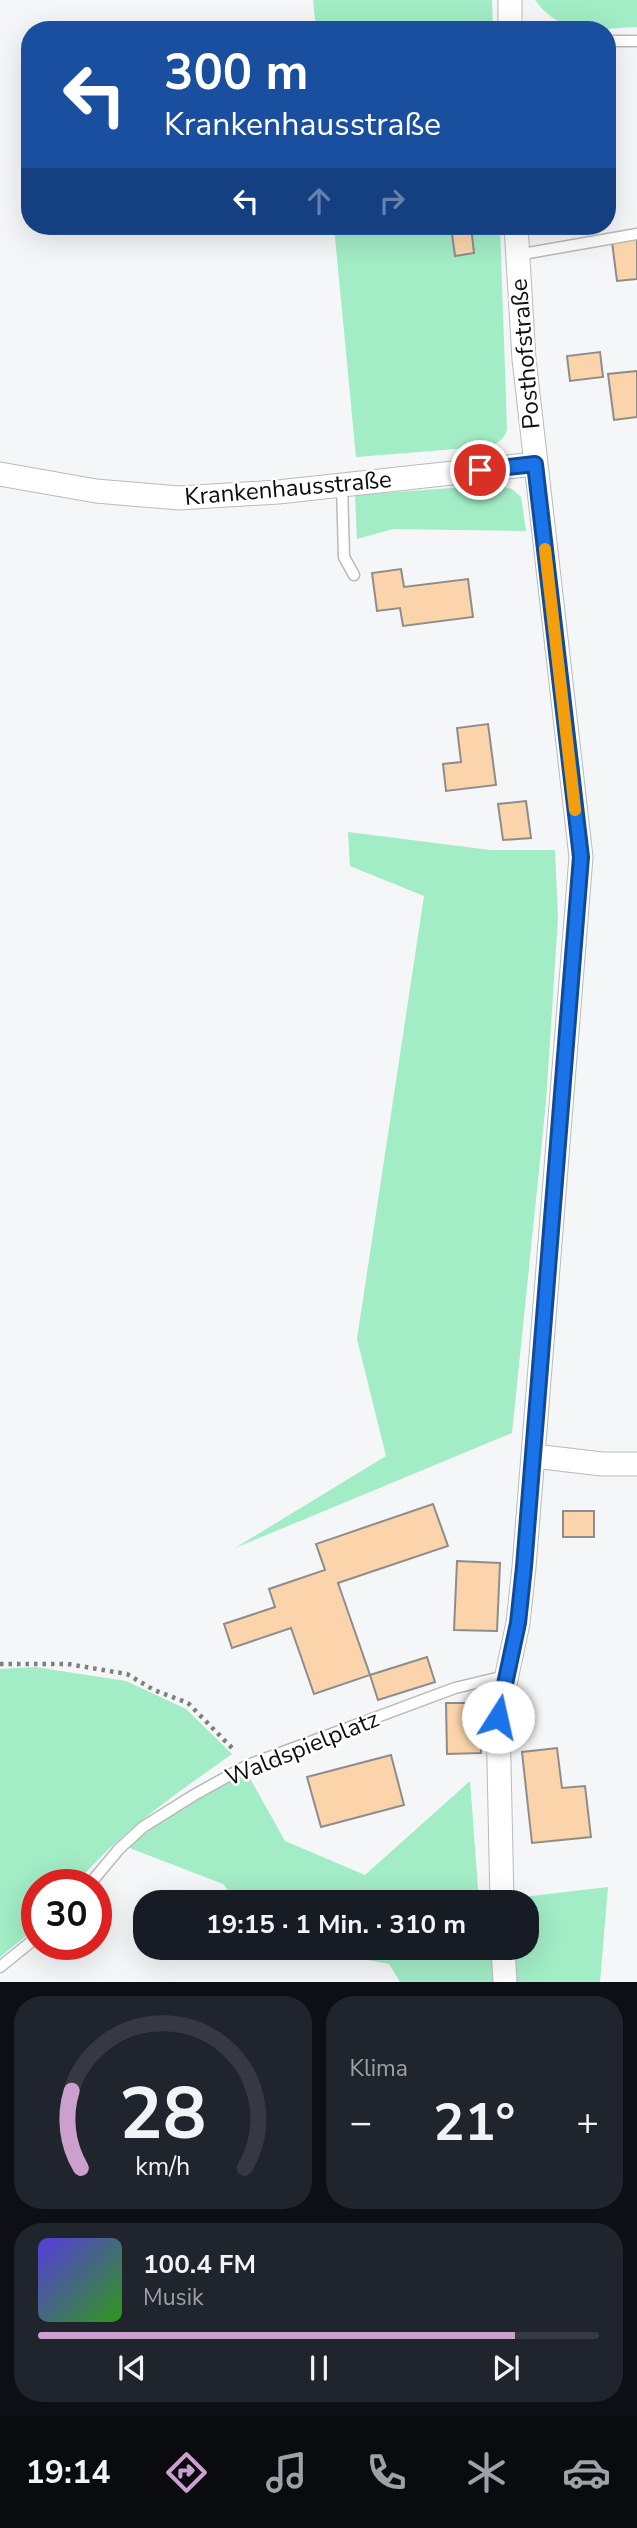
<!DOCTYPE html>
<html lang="de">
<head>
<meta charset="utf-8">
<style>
  body { margin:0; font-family:"Nunito Sans",sans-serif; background:#20242c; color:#f1f3f6; height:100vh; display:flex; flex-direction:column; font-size:26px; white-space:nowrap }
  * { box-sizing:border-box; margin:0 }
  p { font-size:23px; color:#9ea1a6 }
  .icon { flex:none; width:38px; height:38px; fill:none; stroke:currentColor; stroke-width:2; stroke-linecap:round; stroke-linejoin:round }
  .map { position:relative; height:1982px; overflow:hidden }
  .details { display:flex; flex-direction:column; gap:14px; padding:14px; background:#0d0f14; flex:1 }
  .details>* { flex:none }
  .top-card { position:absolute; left:21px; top:21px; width:595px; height:214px; border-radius:28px; box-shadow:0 7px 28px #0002; background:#1a4fa0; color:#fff; overflow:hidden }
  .speed { position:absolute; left:21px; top:1869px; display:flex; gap:14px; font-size:35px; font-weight:700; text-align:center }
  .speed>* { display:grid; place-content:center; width:91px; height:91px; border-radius:50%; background:#171b24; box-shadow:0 7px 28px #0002; line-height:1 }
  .speed .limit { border:10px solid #d22; background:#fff; color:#111 }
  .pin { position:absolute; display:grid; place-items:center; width:60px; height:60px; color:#fff; margin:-30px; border:4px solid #fff; border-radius:50%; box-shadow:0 2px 7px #0007 }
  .me { position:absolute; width:77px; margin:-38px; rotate:10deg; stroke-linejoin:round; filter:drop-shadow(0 0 5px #0008) }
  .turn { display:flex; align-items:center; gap:24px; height:147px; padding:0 28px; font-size:32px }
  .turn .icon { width:91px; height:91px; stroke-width:2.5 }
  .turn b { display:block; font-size:49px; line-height:60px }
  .lanes { display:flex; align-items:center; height:66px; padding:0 28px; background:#0003; justify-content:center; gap:35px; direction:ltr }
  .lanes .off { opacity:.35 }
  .big { font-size:52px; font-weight:700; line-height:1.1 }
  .details .widget { flex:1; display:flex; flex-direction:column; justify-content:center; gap:10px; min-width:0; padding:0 24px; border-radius:28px; background:#20242c }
  .details .dial { align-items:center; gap:0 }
  .dial svg { height:182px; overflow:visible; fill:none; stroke:#363941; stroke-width:7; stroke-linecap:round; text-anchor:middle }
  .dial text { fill:#f1f3f6; stroke:none }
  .song { display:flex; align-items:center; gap:21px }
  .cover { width:84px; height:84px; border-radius:10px; background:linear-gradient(135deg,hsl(250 70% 55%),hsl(110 70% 35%)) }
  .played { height:7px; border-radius:4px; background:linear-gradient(90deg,#cb9fce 85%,#363941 85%) }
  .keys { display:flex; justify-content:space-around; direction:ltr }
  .heat { display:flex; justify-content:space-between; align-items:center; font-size:38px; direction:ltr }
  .details .tiles { flex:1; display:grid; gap:14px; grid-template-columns:1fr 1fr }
  .widget:last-child { grid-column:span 2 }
  .trip { position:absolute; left:133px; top:1890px; width:406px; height:70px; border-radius:28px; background:#171b24; box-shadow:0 7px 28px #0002; font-weight:700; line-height:70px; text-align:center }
  .dock { display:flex; height:112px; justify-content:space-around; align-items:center; background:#090b0e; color:#9ea1a6 }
  .dock .icon { width:49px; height:49px }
  .dock .selected { color:#cb9fce }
  .dock b { font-size:32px; color:#f1f3f6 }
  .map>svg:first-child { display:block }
</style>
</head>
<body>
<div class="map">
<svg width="637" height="1982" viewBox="0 0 637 1982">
  <rect width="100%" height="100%" fill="#f5f6f7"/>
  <path fill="#a2ecc6" d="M313,0H492L493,30H316Z
    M535,0H637V27C597,29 562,37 535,0Z
    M334,226H500L507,429C505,438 500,441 493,446L356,457Z
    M494,485L512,489L521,497L526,531L393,529L357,539L355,495Z
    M348,832L490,850H555L558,918L546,1102L512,1433L235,1548L386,1456L357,1339L424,896L350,866Z
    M35,1667L126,1681L186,1709L232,1754C176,1794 119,1832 75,1885H37V1927L0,1957V1669Z
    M247,1773L285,1841L365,1875L470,1781L479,1902H237L223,1884L127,1847L179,1809Z
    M608,1887L600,1982H400L389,1964L302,1948H527V1902H481Z"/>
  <path fill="#fbd4ab" stroke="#8e8d8c" stroke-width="2" d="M451,226H471L474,253L455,256Z
    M637,238V279L617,281L612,242Z
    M600,352L603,377L570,381L567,356Z
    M637,371V417L614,420L608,374Z
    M401,569L404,587L468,579L473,617L403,626L400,608L377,611L372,573Z
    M488,724L496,785L446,791L443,764L461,762L457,728Z
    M526,801L531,838L503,840L498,804Z
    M433,1504L448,1546L338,1583L370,1675L314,1694L291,1628L232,1648L224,1624L275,1607L269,1589L325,1570L316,1544Z
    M563,1511H594V1537H563Z
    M457,1561L500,1563L497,1631L454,1630Z
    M427,1657L435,1682L378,1700L370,1675Z
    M446,1703H480L481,1753L447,1754Z
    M557,1748L562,1788L585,1786L591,1837L532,1843L522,1752Z
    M391,1755L404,1805L321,1827L307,1777Z"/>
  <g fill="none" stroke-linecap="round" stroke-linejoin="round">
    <defs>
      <path id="service" d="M607,41H637
        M517,255L637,234
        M342,485L344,557L354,575
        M89,1885L119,1849L143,1827L194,1795L248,1765L455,1688L505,1676
        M0,1967L37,1937"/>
      <path id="minor" d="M510,30V0
        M0,474L96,491L179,498L278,492L535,464
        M534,1456L602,1464H637
        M502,1902L498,1717L518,1623L524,1567L581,857L524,359L516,226
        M503,1948L505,1982"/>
    </defs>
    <use href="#service" stroke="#b9babb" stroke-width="13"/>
    <use href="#minor" stroke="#b9babb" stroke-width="25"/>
    <path stroke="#7e7f80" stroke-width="4.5" stroke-dasharray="3.5 5" stroke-linecap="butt" d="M0,1664H68L127,1674L154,1690L188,1703L234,1750"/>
    <use href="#service" stroke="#fff" stroke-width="10"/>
    <use href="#minor" stroke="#fff" stroke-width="23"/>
  </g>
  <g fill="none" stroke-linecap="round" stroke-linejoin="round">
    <defs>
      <path id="route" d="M480,470L535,464L581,857L524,1567L518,1623L498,1717"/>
    </defs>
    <use href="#route" stroke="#114b97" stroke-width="18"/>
    <use href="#route" stroke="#1a73e8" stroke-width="12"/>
    <path stroke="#f59e0b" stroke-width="12" d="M545,549L575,810"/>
  </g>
  <g text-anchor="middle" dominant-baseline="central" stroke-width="5" stroke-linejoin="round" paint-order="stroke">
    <g font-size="24" fill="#0e0f0f" stroke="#fff">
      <text transform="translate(525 354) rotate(-95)">Posthofstraße</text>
      <text transform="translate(288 488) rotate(-5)">Krankenhausstraße</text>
      <text transform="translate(302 1748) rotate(-22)">Waldspielplatz</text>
    </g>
  </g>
</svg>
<div class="speed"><div class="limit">30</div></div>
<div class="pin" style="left:480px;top:470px;background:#d93025"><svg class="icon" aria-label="arrive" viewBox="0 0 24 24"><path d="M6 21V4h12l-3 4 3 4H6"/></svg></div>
<svg class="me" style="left:498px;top:1717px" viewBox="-20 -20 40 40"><circle r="19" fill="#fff"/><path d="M0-13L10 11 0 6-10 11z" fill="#1a73e8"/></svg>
<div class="trip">19:15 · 1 Min. · 310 m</div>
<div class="top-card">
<div class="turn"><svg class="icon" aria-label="left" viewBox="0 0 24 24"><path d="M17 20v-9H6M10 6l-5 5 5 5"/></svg><div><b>300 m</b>Krankenhausstraße</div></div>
<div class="lanes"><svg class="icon" aria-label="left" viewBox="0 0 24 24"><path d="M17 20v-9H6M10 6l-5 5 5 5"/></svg><svg class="icon off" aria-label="ahead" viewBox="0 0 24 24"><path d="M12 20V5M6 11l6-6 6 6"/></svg><svg class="icon off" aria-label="right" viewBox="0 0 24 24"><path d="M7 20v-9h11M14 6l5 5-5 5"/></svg></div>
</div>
</div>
<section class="details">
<div class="tiles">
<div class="widget dial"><svg viewBox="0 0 100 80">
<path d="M14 69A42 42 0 1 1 86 69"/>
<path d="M14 69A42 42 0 0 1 10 35" stroke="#cb9fce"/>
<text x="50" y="56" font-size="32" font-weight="700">28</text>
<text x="50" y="72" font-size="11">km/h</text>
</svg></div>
<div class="widget"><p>Klima</p>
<div class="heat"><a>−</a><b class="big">21°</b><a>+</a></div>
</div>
<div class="widget">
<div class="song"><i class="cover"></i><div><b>100.4 FM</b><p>Musik</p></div></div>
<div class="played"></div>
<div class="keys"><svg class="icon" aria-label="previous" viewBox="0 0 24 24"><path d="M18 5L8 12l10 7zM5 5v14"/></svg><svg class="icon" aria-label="pause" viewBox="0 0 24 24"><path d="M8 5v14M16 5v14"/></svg><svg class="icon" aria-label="next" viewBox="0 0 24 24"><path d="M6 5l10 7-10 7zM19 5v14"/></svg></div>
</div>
</div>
</section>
<nav class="dock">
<b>19:14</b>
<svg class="icon selected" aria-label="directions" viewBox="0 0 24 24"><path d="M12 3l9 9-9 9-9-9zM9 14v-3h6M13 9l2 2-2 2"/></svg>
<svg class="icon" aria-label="music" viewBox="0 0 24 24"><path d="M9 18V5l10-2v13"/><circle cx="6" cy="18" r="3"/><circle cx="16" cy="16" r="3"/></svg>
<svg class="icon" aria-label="phone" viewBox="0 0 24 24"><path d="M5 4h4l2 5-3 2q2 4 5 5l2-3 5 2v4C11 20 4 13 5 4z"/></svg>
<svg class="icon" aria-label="climate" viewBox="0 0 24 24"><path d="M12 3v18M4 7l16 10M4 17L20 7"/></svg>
<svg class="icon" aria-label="car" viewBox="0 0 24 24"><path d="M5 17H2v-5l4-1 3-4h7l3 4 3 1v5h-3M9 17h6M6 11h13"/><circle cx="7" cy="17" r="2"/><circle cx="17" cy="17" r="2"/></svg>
</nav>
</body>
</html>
